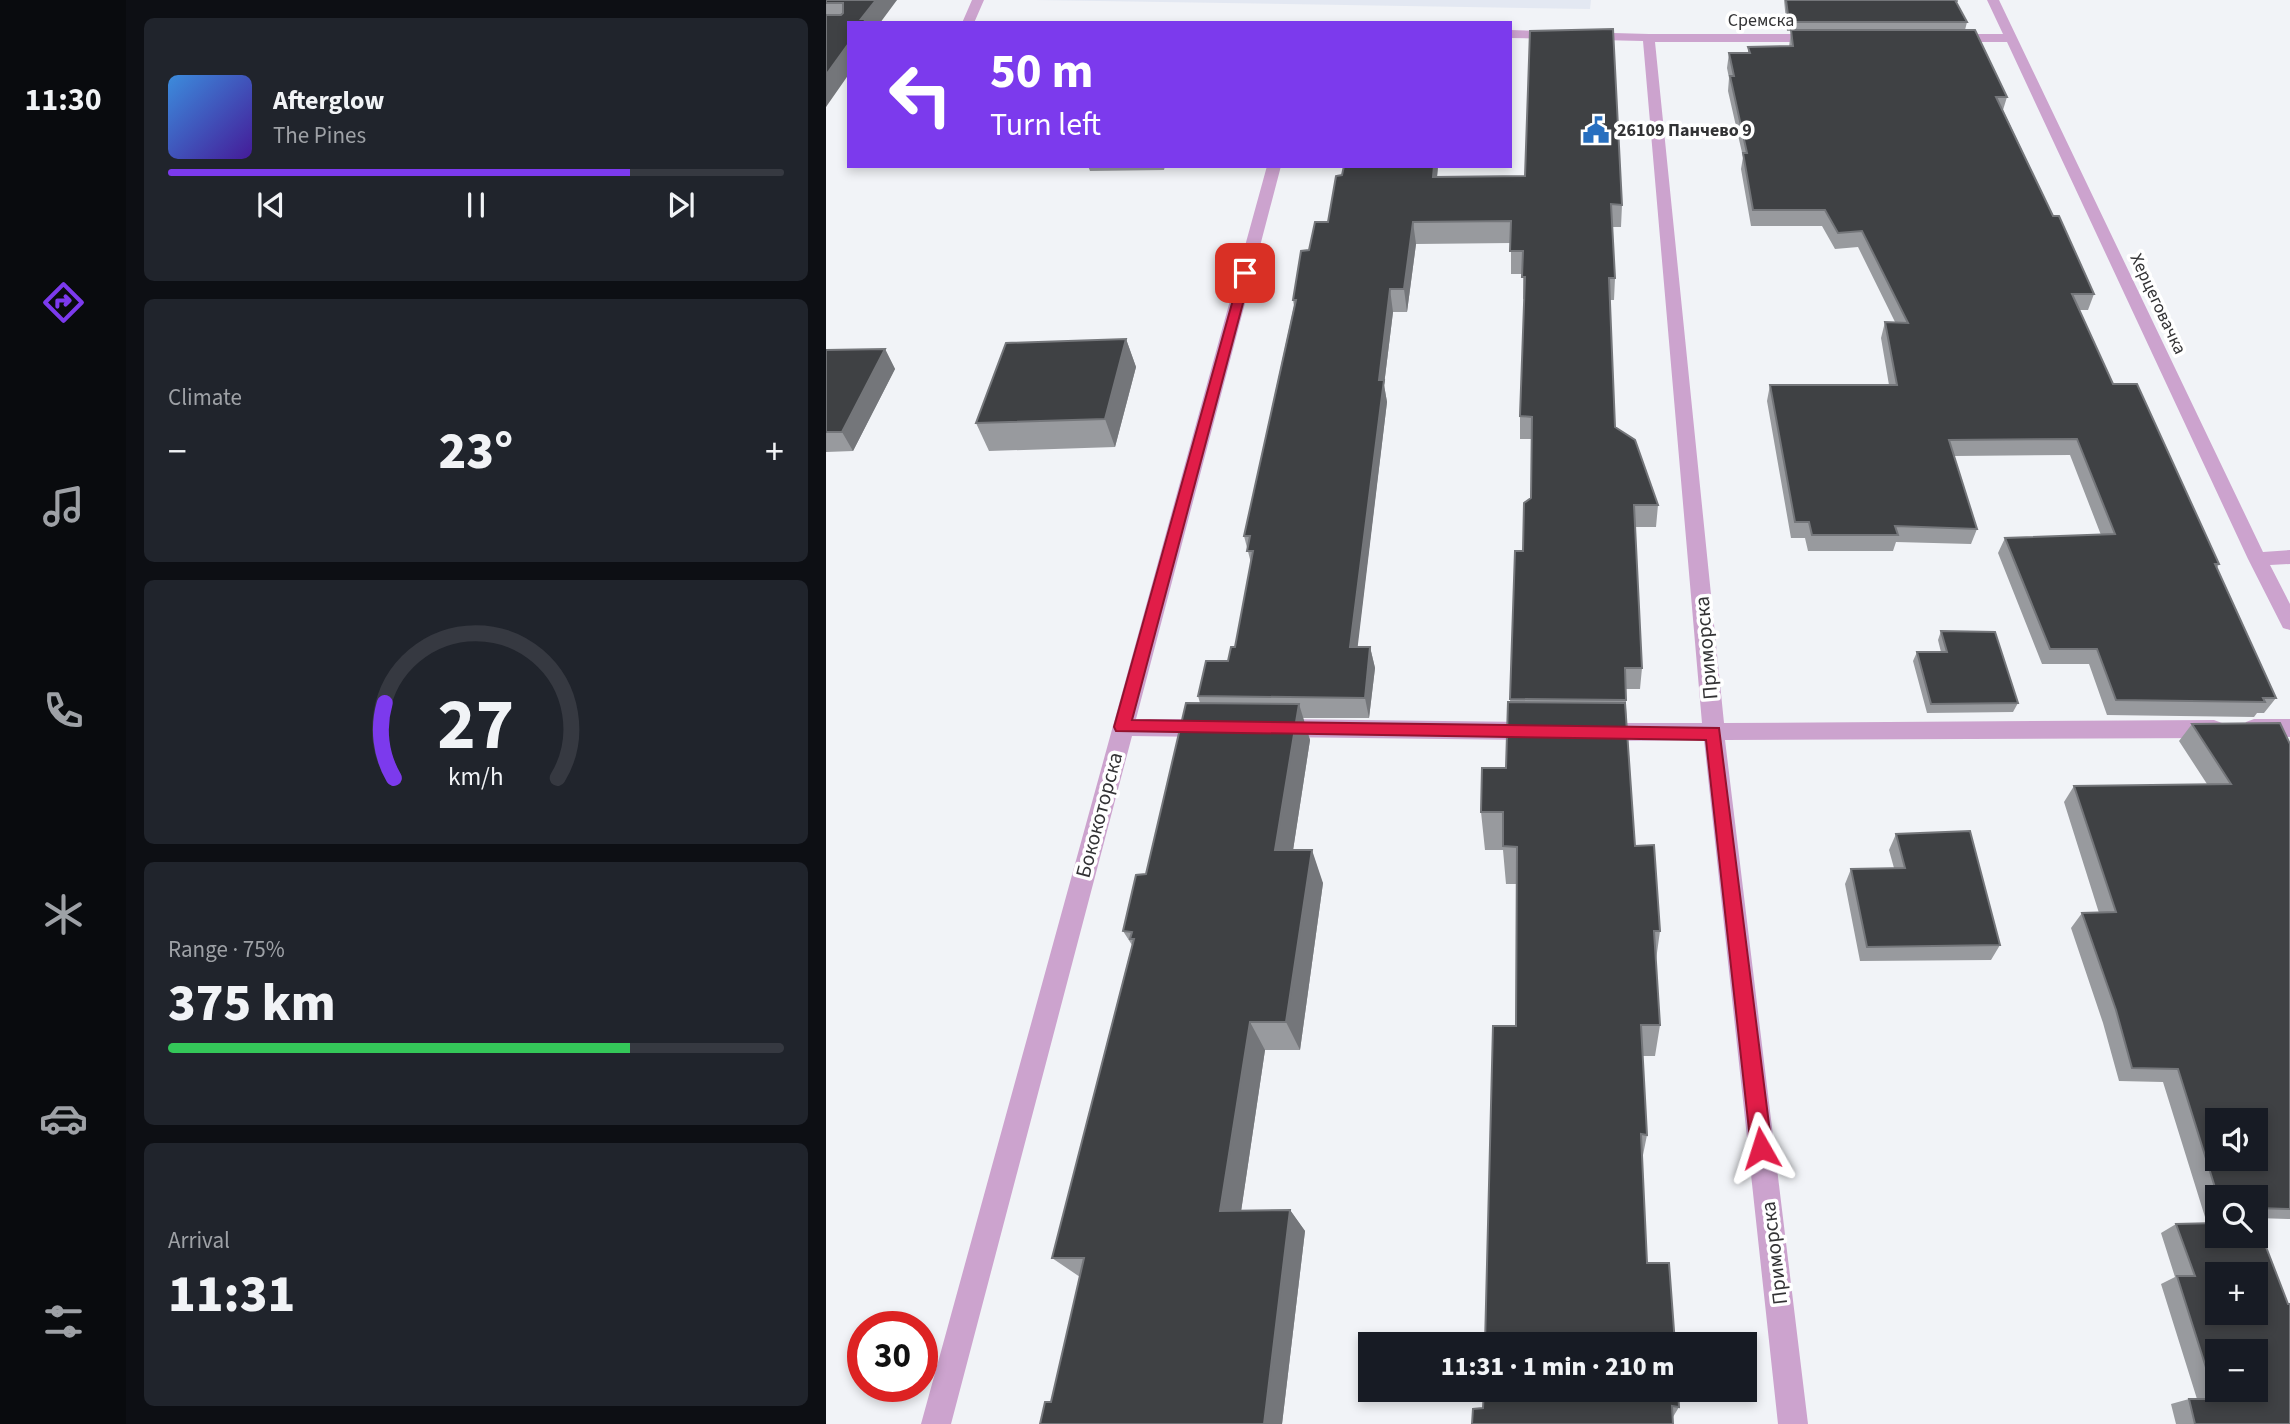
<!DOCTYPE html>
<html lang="en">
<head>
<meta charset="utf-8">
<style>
  body { margin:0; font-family:"Source Sans 3",sans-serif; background:#20242c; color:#f1f3f6; height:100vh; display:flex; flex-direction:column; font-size:26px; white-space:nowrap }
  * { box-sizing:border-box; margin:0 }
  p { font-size:23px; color:#9ea1a6 }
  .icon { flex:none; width:38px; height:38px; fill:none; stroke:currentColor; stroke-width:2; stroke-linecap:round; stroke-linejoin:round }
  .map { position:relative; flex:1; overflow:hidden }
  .drawer { display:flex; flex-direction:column; gap:18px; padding:18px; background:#0d0f14; width:700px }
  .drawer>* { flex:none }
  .hud { position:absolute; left:21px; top:21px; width:665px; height:147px; border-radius:0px; box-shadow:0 4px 10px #0003; background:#7c3aed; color:#fff; overflow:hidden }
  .controls { position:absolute; left:1379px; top:1108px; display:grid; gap:14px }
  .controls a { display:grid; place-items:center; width:63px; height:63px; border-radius:0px; background:#171b24; box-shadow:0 4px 10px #0003; font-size:35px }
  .speed { position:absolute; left:21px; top:1311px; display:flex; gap:14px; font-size:35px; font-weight:700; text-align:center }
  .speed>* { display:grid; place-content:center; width:91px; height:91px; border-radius:50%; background:#171b24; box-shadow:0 4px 10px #0003; line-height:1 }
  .speed .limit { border:10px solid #d22; background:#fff; color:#111 }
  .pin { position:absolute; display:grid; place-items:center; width:60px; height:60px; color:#fff; margin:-30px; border-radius:14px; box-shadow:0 4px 10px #0006 }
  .me { position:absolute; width:77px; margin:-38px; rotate:354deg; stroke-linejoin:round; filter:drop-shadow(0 0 5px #0008) }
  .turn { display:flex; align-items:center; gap:24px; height:147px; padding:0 28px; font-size:32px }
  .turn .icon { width:91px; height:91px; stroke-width:2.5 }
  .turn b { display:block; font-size:49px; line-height:60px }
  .big { font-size:52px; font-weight:800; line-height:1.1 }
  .drawer .card { flex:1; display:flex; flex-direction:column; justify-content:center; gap:10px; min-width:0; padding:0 24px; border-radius:10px; background:#20242c }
  .drawer .dial { align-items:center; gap:0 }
  .dial svg { height:182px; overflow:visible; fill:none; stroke:#363941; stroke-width:7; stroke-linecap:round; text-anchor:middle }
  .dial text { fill:#f1f3f6; stroke:none }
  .song { display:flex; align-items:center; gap:21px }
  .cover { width:84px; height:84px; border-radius:10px; background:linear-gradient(135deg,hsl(210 70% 55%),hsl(260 70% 35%)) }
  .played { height:7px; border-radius:4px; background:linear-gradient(90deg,#7c3aed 75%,#363941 75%) }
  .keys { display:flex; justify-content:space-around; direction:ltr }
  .heat { display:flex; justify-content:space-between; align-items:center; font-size:38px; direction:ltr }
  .charge { height:10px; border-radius:5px; background:linear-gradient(90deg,#34c759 75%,#363941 0) }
  .trip { position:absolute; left:532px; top:1332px; width:399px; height:70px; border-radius:0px; background:#171b24; box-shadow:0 4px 10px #0003; font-weight:800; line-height:70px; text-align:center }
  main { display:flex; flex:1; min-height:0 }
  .tabs { display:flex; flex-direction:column; width:126px; justify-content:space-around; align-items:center; background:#090b0e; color:#9ea1a6 }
  .tabs .icon { width:49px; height:49px }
  .tabs .on { color:#7c3aed }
  .tabs b { font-size:32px; color:#f1f3f6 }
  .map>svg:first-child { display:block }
</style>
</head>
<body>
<main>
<nav class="tabs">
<b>11:30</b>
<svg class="icon on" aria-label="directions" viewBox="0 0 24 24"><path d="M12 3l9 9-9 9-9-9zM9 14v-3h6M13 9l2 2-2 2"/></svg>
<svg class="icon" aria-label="music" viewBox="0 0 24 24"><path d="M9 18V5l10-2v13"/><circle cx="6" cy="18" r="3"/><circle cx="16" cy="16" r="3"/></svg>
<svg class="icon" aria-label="phone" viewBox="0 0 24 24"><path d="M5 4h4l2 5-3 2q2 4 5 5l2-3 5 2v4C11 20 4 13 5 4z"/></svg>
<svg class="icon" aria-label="climate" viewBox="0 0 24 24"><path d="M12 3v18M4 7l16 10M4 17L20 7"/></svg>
<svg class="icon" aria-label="car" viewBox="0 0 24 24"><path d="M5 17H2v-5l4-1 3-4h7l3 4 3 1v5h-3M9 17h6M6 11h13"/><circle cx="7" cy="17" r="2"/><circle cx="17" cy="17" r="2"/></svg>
<svg class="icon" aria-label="filters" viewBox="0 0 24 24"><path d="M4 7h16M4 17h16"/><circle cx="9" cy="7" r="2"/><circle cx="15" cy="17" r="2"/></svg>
</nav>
<section class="drawer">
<div class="card">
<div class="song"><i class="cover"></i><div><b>Afterglow</b><p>The Pines</p></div></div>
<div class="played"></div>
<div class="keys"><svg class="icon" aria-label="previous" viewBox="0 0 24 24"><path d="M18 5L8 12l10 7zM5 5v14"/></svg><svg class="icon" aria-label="pause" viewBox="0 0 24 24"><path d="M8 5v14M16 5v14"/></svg><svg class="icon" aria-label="next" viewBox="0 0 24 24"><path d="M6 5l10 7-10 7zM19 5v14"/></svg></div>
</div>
<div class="card"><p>Climate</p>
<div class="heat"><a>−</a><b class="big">23°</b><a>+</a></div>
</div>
<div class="card dial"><svg viewBox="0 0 100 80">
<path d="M14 69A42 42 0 1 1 86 69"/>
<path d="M14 69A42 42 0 0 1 10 36" stroke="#7c3aed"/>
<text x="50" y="56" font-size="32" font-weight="700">27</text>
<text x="50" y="72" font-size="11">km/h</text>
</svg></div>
<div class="card"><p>Range · 75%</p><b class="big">375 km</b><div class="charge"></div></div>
<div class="card"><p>Arrival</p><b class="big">11:31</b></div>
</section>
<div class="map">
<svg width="1464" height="1424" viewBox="0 0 1464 1424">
  <rect width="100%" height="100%" fill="#f1f3f7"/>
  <path fill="#e3e8f2" d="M209,0H765L764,9Z"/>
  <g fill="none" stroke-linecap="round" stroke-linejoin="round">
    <path fill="#cca3ce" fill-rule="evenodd" d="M146,0H158L148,23H136Z
      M1161,0H1173L1437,552L1464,550V564L1444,565L1464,604V630L1457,628L1422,559L1181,42H1124L1118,38L1124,34H1177Z
      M684,30L823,34H991L997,38L991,42H829L898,723L1388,720L1396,723L1399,729L1396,735L1388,738L899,740L982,1424H952L878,740L773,741L765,738L762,732L765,726L773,723H876L817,41L684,38Z
      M441,166H455L310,719H380L388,722L391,728L388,734L380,737L306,736L125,1424H95Z
      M451,719L709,722L717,725L720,731L717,737L709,740L451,737L443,734L440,728L443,722Z
      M1428,719H1464V737L1420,734L1417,728L1420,722Z"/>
  </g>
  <path fill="#989a9e" d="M0,0H71L23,23L0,107Z
    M958,0H1132V2H1130L1141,22L1139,30L1181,97L1177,110L1227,216L1268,294L1262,310H1253L1287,384L1393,564L1391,568L1450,698L1438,713H1431L1428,717L1281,715L1263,664H1216L1172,553L1179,538L1275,535L1244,455L1128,456L1151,529L1145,544L1070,542L1067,551H982L979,538H965L941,401L944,385H1063L1055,338L1059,322H1069L1032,247L1009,249L996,226H925L915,169L917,157L902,91L903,78L901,68L903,53H922V47H963L965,31H961Z
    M262,166H339L338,170L264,171Z
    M518,166H612L611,177L796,205L795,227H786L789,278L788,300H784L789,427L832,505L830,527H809L816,668L814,689H800V708L809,846L834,931L830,960L834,1025L829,1056H816L821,1135L816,1160L821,1263L849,1344L690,1026L691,884H680L677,850H659L655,812L680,768L684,702L689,551H697L705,498L706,439H694V416L698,299H697V274H685V243L590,244L581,312H567L558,385L561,402L531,647H544L549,668L543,718H477L484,740L467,850L497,883L474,1050H439L415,1211L464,1210L479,1231L456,1424H214L225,1402L254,1277L226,1258L306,945L297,931L320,874L374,703L372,696L402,661L409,647L425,563L418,536L468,306L467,300L483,250L502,222Z
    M300,339L310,367L289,447L163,451L150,423Z
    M59,349L69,369L27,451L0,452V350Z
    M1115,631L1192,703L1187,712L1101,713L1087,661L1091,652H1115L1112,640Z
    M1366,724L1464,744V1219L1430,1218V1197H1391V1217H1379L1337,1082L1293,1081L1277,1023L1245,928L1256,913H1273L1238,802L1248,786L1381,784L1353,741Z
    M1070,834L1174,945L1165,960L1034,961L1019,884L1025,869L1068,868L1063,850Z
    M1350,1224L1462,1304L1464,1424H1350L1345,1404L1363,1399H1371L1335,1284L1349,1277L1335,1233Z
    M852,1390L853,1407L847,1417L657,1408Z"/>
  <path fill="#74767a" d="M50,0H71L54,23H37L35,19Z
    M23,43V74L0,107V75Z
    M608,166H612L609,199L607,177Z
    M587,222L590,244L581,312L578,289Z
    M564,289L567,312L558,385L561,402L529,669L524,647L553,380Z
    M300,339L310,367L289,447L279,419Z
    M59,349L69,369L27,451L16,432Z
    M544,647L549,668L543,718L539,698Z
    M473,704L484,740L462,883L449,850Z
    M486,850L497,883L474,1050L460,1022Z
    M424,1022L439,1050L412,1232L394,1211Z
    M464,1210L479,1231L456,1424H438Z"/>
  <path fill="#3f4144" stroke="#74767a" stroke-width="2" fill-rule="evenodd" d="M0,0H50L35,19H40L37,23H23V43L0,75V15H15L17,13V3H0Z
    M960,0H1129L1141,22H963Z
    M787,29L796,205L785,204L789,278H783L789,427L809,440L832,505H808L816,668H799L800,700L684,699L689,551H697L698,503L705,498L706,417L694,416L699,277H696L697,251H684L685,221L587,222L578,289H564L553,380H558L524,647H544L539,698L372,696L380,661H402L405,647H409L427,551H421L424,536H418L470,300H467L475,251L483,250L489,222H502L510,176L516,175L518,166H608L607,177L699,176L704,31Z
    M965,30H1149L1181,97H1170L1227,216H1233L1268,294H1246L1287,384H1311L1393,564H1389L1450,698H1437L1439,702L1290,700L1271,649H1224L1179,538L1289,534L1251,439L1123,440L1151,529L1069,526L1072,535H986L983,522H969L944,385H1071L1059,322L1082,323L1036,231L1012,233L999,210H927L917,153H921L904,76H908L903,53H924L922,47L967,46Z
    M300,339L279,419L150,423L180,343Z
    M59,349L16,432H0V350Z
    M1115,631L1169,632L1192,703L1105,704L1091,652H1121Z
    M682,702L799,703L809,846L828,845L834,931H828L834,1025H815L821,1135L815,1134L821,1263H843L849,1344H659L667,1026H690L691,847L677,846V812H655L656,768H680Z
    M360,703L473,704L449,850H486L460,1022H424L394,1211L464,1210L438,1424H214L219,1402H225L258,1258H226L308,939H304L306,932L297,931L310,875L320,874Z
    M1454,723L1464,744V1209L1430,1208V1197H1392L1352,1069L1306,1068L1290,1010L1256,913L1290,912L1248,786L1405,784L1366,724ZM1391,1120H1430V1158H1391Z
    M1144,831L1174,945L1041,947L1025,869L1079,868L1070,834Z
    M1430,1221L1462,1304H1464V1424H1369L1363,1399H1390L1351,1276H1369L1350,1224L1391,1223V1236H1430ZM1391,1274H1430V1312H1391ZM1391,1351H1430V1390H1391Z
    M658,1390H852L853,1407L846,1406L847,1424H646L647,1409L657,1408Z"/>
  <path fill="#e11d48" stroke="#92132f" stroke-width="2" d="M415,271L425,273L306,720L893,728L946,1148L943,1155L935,1158L928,1155L925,1148L880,740L290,731L288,727Z"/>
  <defs>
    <symbol id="civic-bare" viewBox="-9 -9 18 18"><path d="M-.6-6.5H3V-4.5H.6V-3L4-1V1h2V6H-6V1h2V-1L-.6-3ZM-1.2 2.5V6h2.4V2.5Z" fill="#286fbf" stroke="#fff" stroke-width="2.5" paint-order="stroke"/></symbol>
  </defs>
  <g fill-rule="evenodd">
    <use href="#civic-bare" x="751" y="111" width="38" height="38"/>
  </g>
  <g text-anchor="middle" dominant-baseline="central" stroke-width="7" stroke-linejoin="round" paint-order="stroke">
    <g font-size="18" fill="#333335" stroke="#fff">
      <text x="935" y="20">Сремска</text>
      <text transform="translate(1332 304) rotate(65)">Херцеговачка</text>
    </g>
    <g font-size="18" font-weight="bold" fill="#333335" stroke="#fff" text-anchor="start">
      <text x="791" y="130">26109 Панчево 9</text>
    </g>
    <g font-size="21" fill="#333335" stroke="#fff">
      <text transform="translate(880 648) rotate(-95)">Приморска</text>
      <text transform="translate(273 815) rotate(-75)">Бококоторска</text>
      <text transform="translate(948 1253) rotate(-97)">Приморска</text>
    </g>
  </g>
</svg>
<div class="controls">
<a><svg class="icon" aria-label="sound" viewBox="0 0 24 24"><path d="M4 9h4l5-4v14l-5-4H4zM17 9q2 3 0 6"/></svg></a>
<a><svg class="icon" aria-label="search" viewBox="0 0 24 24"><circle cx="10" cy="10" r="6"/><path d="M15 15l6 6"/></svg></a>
<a>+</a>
<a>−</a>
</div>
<div class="speed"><div class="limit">30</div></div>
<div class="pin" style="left:419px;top:273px;background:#d93025"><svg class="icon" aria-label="arrive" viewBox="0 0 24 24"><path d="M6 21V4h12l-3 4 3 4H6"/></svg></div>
<svg class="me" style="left:935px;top:1148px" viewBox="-20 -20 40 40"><path d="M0-17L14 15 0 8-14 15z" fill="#e11d48" stroke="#fff" stroke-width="4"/></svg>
<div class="trip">11:31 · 1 min · 210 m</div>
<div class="hud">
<div class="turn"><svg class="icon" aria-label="left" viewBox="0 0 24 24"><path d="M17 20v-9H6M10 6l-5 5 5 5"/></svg><div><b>50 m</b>Turn left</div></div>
</div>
</div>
</main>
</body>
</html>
